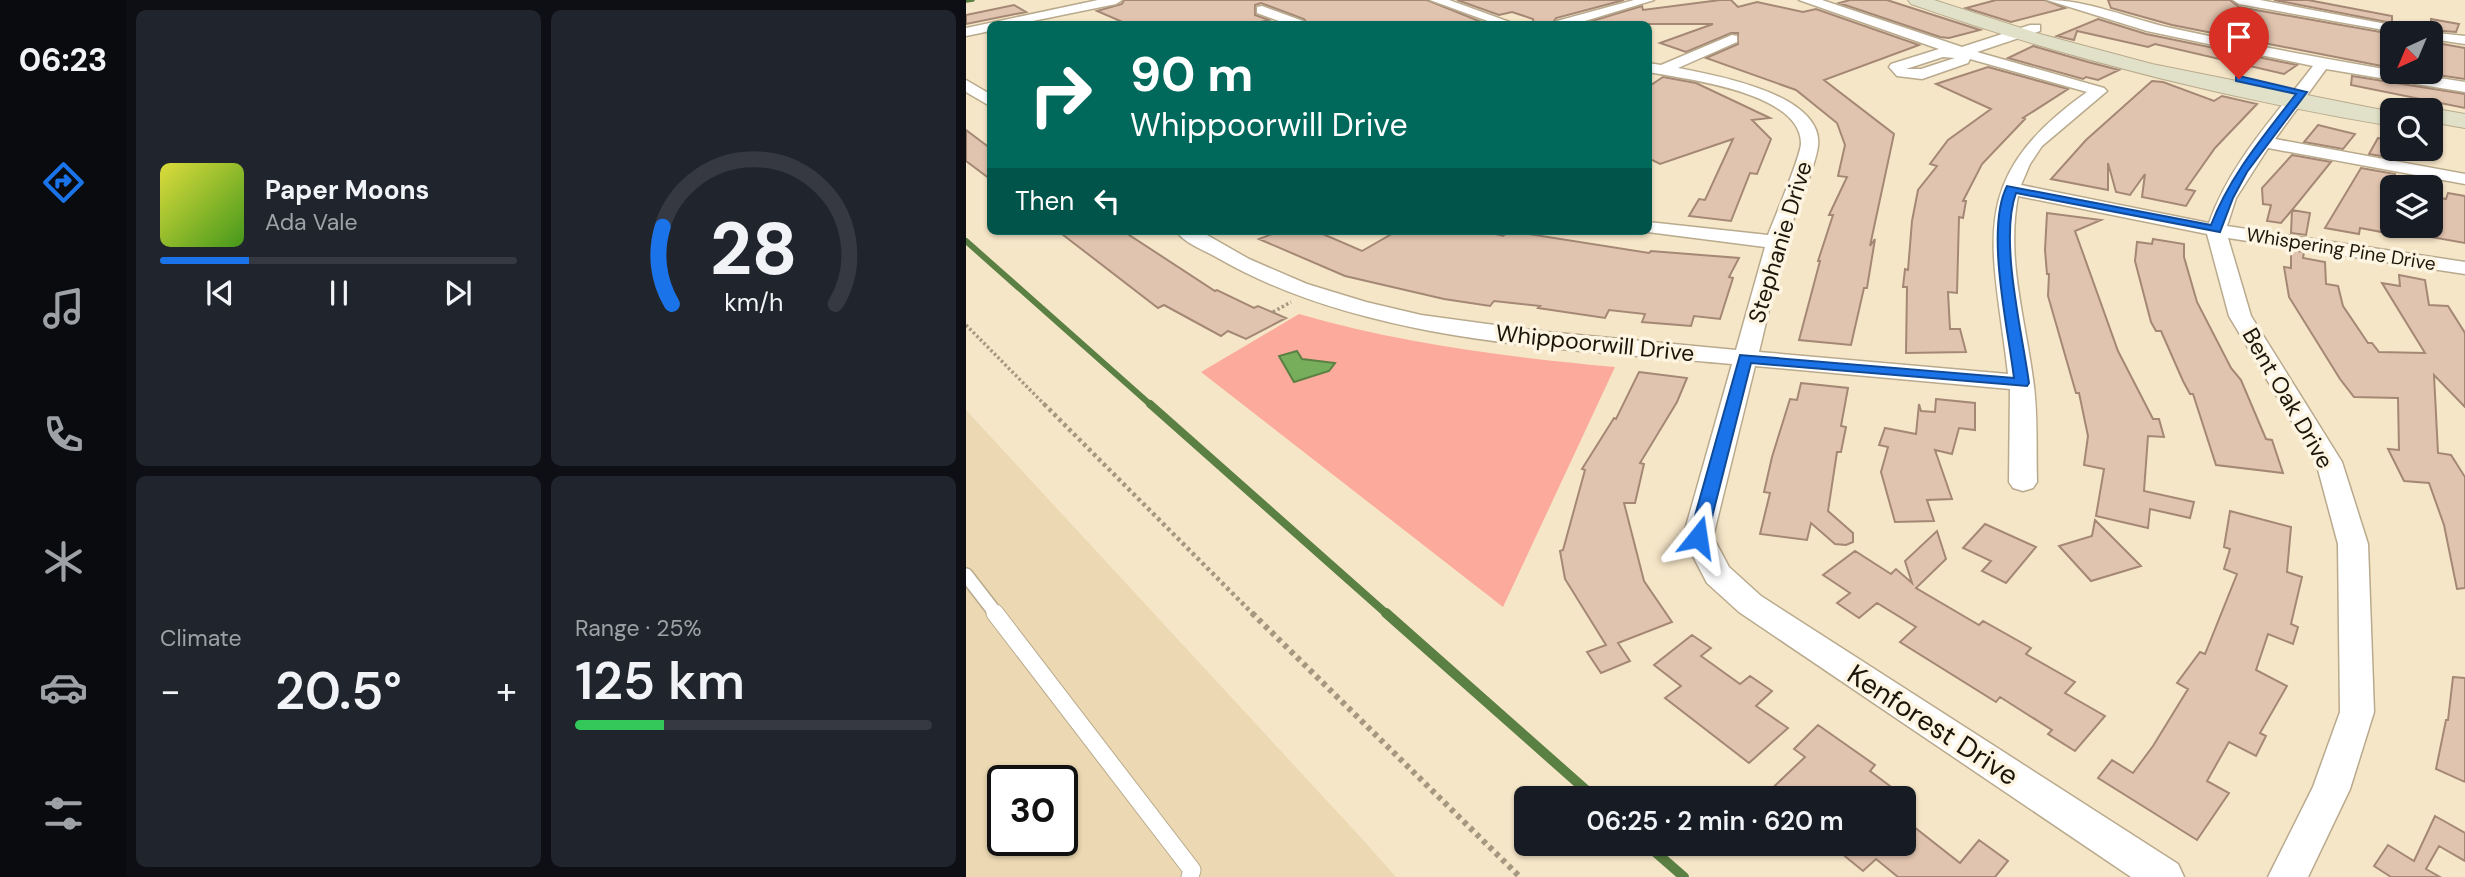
<!DOCTYPE html>
<html lang="en">
<head>
<meta charset="utf-8">
<style>
  body { margin:0; font-family:"DM Sans",sans-serif; background:#20242c; color:#f1f3f6; height:100vh; display:flex; flex-direction:column; font-size:26px; white-space:nowrap }
  * { box-sizing:border-box; margin:0 }
  p { font-size:23px; color:#9ea1a6 }
  .icon { flex:none; width:38px; height:38px; fill:none; stroke:currentColor; stroke-width:2; stroke-linecap:round; stroke-linejoin:round }
  .map { position:relative; flex:1; overflow:hidden }
  .details { display:flex; flex-direction:column; gap:10px; padding:10px; background:#0d0f14; width:840px }
  .details>* { flex:none }
  .guide { position:absolute; left:21px; top:21px; width:665px; height:214px; border-radius:10px; box-shadow:0 2px 5px #0004; background:#00695c; color:#fff; overflow:hidden }
  .needle { width:46px; rotate:224deg }
  .buttons { position:absolute; left:1414px; top:21px; display:grid; gap:14px }
  .buttons a { display:grid; place-items:center; width:63px; height:63px; border-radius:10px; background:#171b24; box-shadow:0 2px 5px #0004; font-size:35px }
  .speed { position:absolute; left:21px; top:765px; display:flex; gap:14px; font-size:35px; font-weight:700; text-align:center }
  .speed>* { display:grid; place-content:center; width:91px; height:91px; border-radius:50%; background:#171b24; box-shadow:0 2px 5px #0004; line-height:1 }
  .speed .limit { border:4px solid #111; border-radius:10px; background:#fff; color:#111 }
  .pin { position:absolute; display:grid; place-items:center; width:60px; height:60px; color:#fff; margin:-72px -30px; border-radius:50% 50% 50% 0; rotate:-45deg; box-shadow:0 0 7px #0007 }
  .pin .icon { rotate:45deg }
  .me { position:absolute; width:77px; margin:-38px; rotate:15deg; stroke-linejoin:round; filter:drop-shadow(0 0 5px #0008) }
  .turn { display:flex; align-items:center; gap:24px; height:147px; padding:0 28px; font-size:32px }
  .turn .icon { width:91px; height:91px; stroke-width:2.5 }
  .turn b { display:block; font-size:49px; line-height:60px }
  .then { display:flex; align-items:center; height:66px; padding:0 28px; background:#0003; gap:14px; font-size:26px }
  .big { font-size:52px; font-weight:600; line-height:1.1 }
  .details .card { flex:1; display:flex; flex-direction:column; justify-content:center; gap:10px; min-width:0; padding:0 24px; border-radius:10px; background:#20242c }
  .details .dial { align-items:center; gap:0 }
  .dial svg { height:182px; overflow:visible; fill:none; stroke:#363941; stroke-width:7; stroke-linecap:round; text-anchor:middle }
  .dial text { fill:#f1f3f6; stroke:none }
  .song { display:flex; align-items:center; gap:21px }
  .cover { width:84px; height:84px; border-radius:10px; background:linear-gradient(135deg,hsl(60 70% 55%),hsl(100 70% 35%)) }
  .played { height:7px; border-radius:4px; background:linear-gradient(90deg,#1a73e8 25%,#363941 25%) }
  .keys { display:flex; justify-content:space-around; direction:ltr }
  .heat { display:flex; justify-content:space-between; align-items:center; font-size:38px; direction:ltr }
  .charge { height:10px; border-radius:5px; background:linear-gradient(90deg,#34c759 25%,#363941 0) }
  .details .tiles { flex:1; display:grid; gap:10px; grid-template-columns:repeat(2,1fr) }
  .trip { position:absolute; left:548px; top:786px; width:402px; height:70px; border-radius:10px; background:#171b24; box-shadow:0 2px 5px #0004; font-weight:600; line-height:70px; text-align:center }
  main { display:flex; flex:1; min-height:0 }
  .tab-bar { display:flex; flex-direction:column; width:126px; justify-content:space-around; align-items:center; background:#090b0e; color:#9ea1a6 }
  .tab-bar .icon { width:49px; height:49px }
  .tab-bar .active { color:#1a73e8 }
  .tab-bar b { font-size:32px; color:#f1f3f6 }
  .map>svg:first-child { display:block }
</style>
</head>
<body>
<main>
<nav class="tab-bar">
<b>06:23</b>
<svg class="icon active" aria-label="directions" viewBox="0 0 24 24"><path d="M12 3l9 9-9 9-9-9zM9 14v-3h6M13 9l2 2-2 2"/></svg>
<svg class="icon" aria-label="music" viewBox="0 0 24 24"><path d="M9 18V5l10-2v13"/><circle cx="6" cy="18" r="3"/><circle cx="16" cy="16" r="3"/></svg>
<svg class="icon" aria-label="phone" viewBox="0 0 24 24"><path d="M5 4h4l2 5-3 2q2 4 5 5l2-3 5 2v4C11 20 4 13 5 4z"/></svg>
<svg class="icon" aria-label="climate" viewBox="0 0 24 24"><path d="M12 3v18M4 7l16 10M4 17L20 7"/></svg>
<svg class="icon" aria-label="car" viewBox="0 0 24 24"><path d="M5 17H2v-5l4-1 3-4h7l3 4 3 1v5h-3M9 17h6M6 11h13"/><circle cx="7" cy="17" r="2"/><circle cx="17" cy="17" r="2"/></svg>
<svg class="icon" aria-label="filters" viewBox="0 0 24 24"><path d="M4 7h16M4 17h16"/><circle cx="9" cy="7" r="2"/><circle cx="15" cy="17" r="2"/></svg>
</nav>
<section class="details">
<div class="tiles">
<div class="card">
<div class="song"><i class="cover"></i><div><b>Paper Moons</b><p>Ada Vale</p></div></div>
<div class="played"></div>
<div class="keys"><svg class="icon" aria-label="previous" viewBox="0 0 24 24"><path d="M18 5L8 12l10 7zM5 5v14"/></svg><svg class="icon" aria-label="pause" viewBox="0 0 24 24"><path d="M8 5v14M16 5v14"/></svg><svg class="icon" aria-label="next" viewBox="0 0 24 24"><path d="M6 5l10 7-10 7zM19 5v14"/></svg></div>
</div>
<div class="card dial"><svg viewBox="0 0 100 80">
<path d="M14 69A42 42 0 1 1 86 69"/>
<path d="M14 69A42 42 0 0 1 10 35" stroke="#1a73e8"/>
<text x="50" y="56" font-size="32" font-weight="700">28</text>
<text x="50" y="72" font-size="11">km/h</text>
</svg></div>
<div class="card"><p>Climate</p>
<div class="heat"><a>−</a><b class="big">20.5°</b><a>+</a></div>
</div>
<div class="card"><p>Range · 25%</p><b class="big">125 km</b><div class="charge"></div></div>
</div>
</section>
<div class="map">
<svg width="1499" height="877" viewBox="0 0 1499 877">
  <rect width="100%" height="100%" fill="#f6e6c8"/>
  <path fill="#ecd9b3" fill-rule="evenodd" d="M0,410L399,842L430,877H0ZM37,780H96V840H37Z"/>
  <path fill="#fcaa9b" d="M333,314C437,344 542,357 649,367L537,607L235,372Z"/>
  <path fill="#77ae5b" stroke="#5b8043" stroke-width="2" d="M331,351L336,359L369,363L363,371L328,382L313,356Z"/>
  <g fill="none" stroke-linecap="round" stroke-linejoin="round">
    <path stroke="#5b8043" stroke-width="3.5" d="M0,1L7,0"/>
    <path stroke="#5b8043" stroke-width="6" d="M0,241L186,406"/>
    <path stroke="#5b8043" stroke-width="8" d="M184,404L422,615"/>
    <path stroke="#5b8043" stroke-width="10" d="M420,613L629,798
      M680,844L718,877"/>
  </g>
  <path fill="#e1c4af" stroke="#a48875" stroke-width="2" d="M158,0H461L513,21L498,24H342L338,19L295,3L289,5V15L303,20L286,24H161L131,11L156,4Z
    M491,0H658L590,18L586,24H568L567,19L546,12L533,15Z
    M754,0H765L772,7L791,2L837,12L850,9L953,45L858,80L928,134L904,246L909,239L901,288H898L885,345L833,340L854,261H852L867,215H863L881,177L872,176L879,145L871,123L830,90L740,58L772,44V33H765L720,52L694,43L747,24H616L676,6L677,10Z
    M884,0H921L1014,30L983,38L974,37L873,3Z
    M1030,0H1079L1099,8L1045,22L1000,8Z
    M1142,0H1264L1273,7L1426,34V68L1206,25L1145,8Z
    M1308,0H1342L1426,16V23Z
    M48,5L60,12L0,24V15Z
    M1132,19L1180,34L1331,65L1318,74L1189,44L1182,47L1111,31L1108,40L1091,36Z
    M1465,19L1493,24L1490,32L1465,30Z
    M1465,42L1499,48V79L1451,72H1465Z
    M1067,46L1122,62L1153,70L1132,80L1120,77L1117,79L1042,58Z
    M1022,67L1102,89L1057,118L1059,119L1016,164L997,201H1000L997,218L993,217L991,293L982,292L984,329H994L1000,352L940,353L941,287H937L939,269L942,270L946,221L952,190L971,166L964,164L982,140L1025,109L970,84Z
    M1386,76L1499,94V108L1385,85Z
    M697,77L730,83L804,118L786,120L805,139L791,174L784,173L765,221L723,216L733,199L739,200L767,139L694,164L682,158V87Z
    M1186,81L1197,82L1248,101L1256,96L1291,104L1249,148L1220,189L1229,191L1220,206L1176,197L1179,174L1164,195L1150,192L1142,163V190L1085,179L1120,140Z
    M1352,125L1389,134L1377,149L1338,142Z
    M0,130L24,148V179L0,161Z
    M1412,138L1426,141V149H1436L1433,159L1403,154Z
    M1326,155L1365,162L1326,210L1344,213L1340,235L1325,233L1326,210L1315,223L1301,221L1305,205L1297,204L1296,188Z
    M1395,168L1429,174L1426,185V234L1394,228L1393,234L1359,228Z
    M1482,193L1499,196V243L1465,237V196L1480,199Z
    M1081,213L1135,220L1109,231L1152,351L1187,419H1193L1198,437L1182,436L1178,491L1228,502L1224,518L1184,509L1182,528L1130,516L1138,469L1118,465L1122,436L1113,393H1110L1082,296L1083,274H1081L1079,250Z
    M92,231H157L249,291L251,290L288,308L292,306L320,318L280,339L262,331L255,336L198,305L192,308Z
    M314,231H350L396,251L431,231H518L537,236L543,231L683,253L685,251L773,258L763,277L767,278L754,319L728,316L725,326L676,322L679,314L643,310L639,318L572,308L574,306L528,301L524,306L478,299L379,276L293,239Z
    M1187,239L1218,244V257L1231,302L1265,368L1275,380L1300,439L1306,440L1317,473L1250,465L1227,394H1224L1217,381L1195,331H1190L1185,322L1169,261L1171,242L1186,244Z
    M1325,250L1338,252L1337,258L1359,262L1360,284L1372,286L1377,306L1402,343H1406L1413,352L1459,353L1416,283L1434,286L1433,275L1459,280L1463,305L1482,306L1499,333V407L1468,375L1472,453L1485,455L1499,477V588L1491,589L1478,525L1463,483L1438,481L1422,449L1433,450L1432,398L1388,397L1374,379L1323,297L1318,267L1325,268Z
    M673,372L721,378L711,402L674,463L678,464L669,503H658L678,581L706,622L652,643L664,661L635,673L621,652L640,645L599,579L594,551L597,550L619,470L616,469L648,418L650,419Z
    M835,383L882,388L875,426L880,427L875,452H871L862,511L887,533V542L880,545L869,544L845,523L841,540L794,534L804,493L798,492L806,457L824,399L831,400Z
    M970,399L1009,403V430L993,428L986,454L969,450L986,499L961,500L968,521L929,522L915,472L922,447L913,445L919,428L950,434L953,404L955,411L969,412Z
    M1264,511L1325,527L1321,572L1336,577L1325,624L1332,627L1327,644L1302,634L1290,670L1321,686L1294,733L1300,736L1290,756L1263,742L1241,781L1263,793L1231,840L1132,778L1146,760L1167,773L1187,746L1222,689L1211,683L1234,652L1239,654L1271,574L1258,569L1264,549L1258,547Z
    M1129,520L1175,566L1125,581L1093,546L1126,536Z
    M1019,524L1070,547L1040,583L1016,571L1025,561L997,548Z
    M971,531L980,559L950,588L1013,625L1017,621L1065,648L1060,654L1109,682L1099,693L1139,716L1109,751L1082,734L1086,730L1034,697L1030,702L934,642L950,627L911,603L893,618L871,603L884,593L857,575L889,551L925,574L930,569L946,583L939,561Z
    M726,635L745,648L735,656L774,684L784,676L806,691L790,706L822,728L783,763L699,698L715,686L688,665Z
    M1487,677L1499,678V782L1470,769L1480,720H1482Z
    M852,725L909,765L904,771L940,798H796L839,757L828,749Z
    M1469,816L1499,833V861L1473,846L1460,869L1474,877H1425L1408,866L1422,845L1448,861Z
    M938,819L994,863L1013,840L1042,861L1029,877H932L910,859L897,871L864,844H938Z"/>
  <g fill="none" stroke-linecap="round" stroke-linejoin="round">
    <defs>
      <path id="service-far1" d="M0,575L31,615"/>
      <path id="service" d="M29,613L226,870L224,877"/>
      <path id="minor" d="M132,0H156L150,4L52,24H24V31L0,36V28Z
        M464,0H483L549,24H530Z
        M668,0H688L609,24H589L591,21Z
        M833,0H856L996,47L1064,25H1074V31L1011,52L1138,88L1141,91L1076,146L1064,164L1055,185L1243,223C1264,163 1309,116 1347,66L1181,31L1081,0C1123,0 1164,19 1205,28C1304,49 1401,67 1499,82V92L1360,69L1309,139L1499,174V184L1302,148L1270,198L1261,226L1499,262V274L1262,238L1285,316L1376,462L1402,544L1408,712L1384,789L1342,877H1302L1347,787L1374,712L1372,544L1350,462L1263,316L1241,234L1052,196C1040,258 1059,318 1067,379C1072,412 1070,448 1071,482L1067,488L1057,491L1047,488L1043,482L1044,389L789,366L747,537L763,567L795,596L1212,864L1218,877H1165L773,612L741,583L717,537L766,364C597,348 400,344 250,257C238,250 218,243 210,231H234L283,259L341,284L400,302L455,315L581,332L770,350L799,247L674,231H682V222L802,235C808,219 835,156 835,143C834,92 720,79 682,72V63L695,65L766,35L771,36V42L712,68C748,75 858,94 852,146C849,168 832,205 825,227C812,268 803,310 793,352L1042,374C1027,243 997,180 1121,92L1004,59L1002,63L956,79L931,76L923,67L925,64L973,49ZM977,57L989,58L955,69H940Z
        M1267,0H1294L1462,32L1499,36V44L1465,39V33H1435L1273,4Z
        M296,6L337,21L339,24H321L291,13V7Z
        M0,80L24,94V106L0,92Z"/>
      <path id="secondary" d="M942,0H968L1074,34L1186,64L1426,112V126C1263,99 1101,59 945,4Z
        M1465,108L1499,114V128L1465,122V110H1457Z"/>
    </defs>
    <use href="#service-far1" stroke="#b9aa8d" stroke-width="16"/>
    <use href="#service" stroke="#b9aa8d" stroke-width="19"/>
    <use href="#minor" stroke="#b9aa8d" stroke-width="3"/>
    <use href="#secondary" stroke="#b9aa8d" stroke-width="2"/>
    <path stroke="#a49881" stroke-width="3.5" stroke-dasharray="2.5 2.5" stroke-linecap="butt" d="M307,312L325,302
      M0,325L80,406"/>
    <path stroke="#a49881" stroke-width="4.5" stroke-dasharray="3.5 3.5" stroke-linecap="butt" d="M78,404L288,615"/>
    <path stroke="#a49881" stroke-width="6" stroke-dasharray="4.5 4.5" stroke-linecap="butt" d="M286,613L554,877"/>
    <use href="#service-far1" stroke="#fff" stroke-width="13"/>
    <use href="#service" stroke="#fff" stroke-width="17"/>
    <use href="#minor" fill="#fff" fill-rule="evenodd"/>
    <use href="#secondary" fill="#e0e1c8" fill-rule="evenodd"/>
  </g>
  <path fill="#1a73e8" stroke="#114b97" stroke-width="2" d="M1273,76L1341,92L1281,172L1267,198L1254,232L1050,193C1033,240 1056,331 1063,383L1061,386L785,363L741,537L738,541H726L723,537L774,355L1048,378C1042,328 1019,229 1041,186L1245,225C1264,175 1298,136 1330,94L1270,81V77Z"/>
  <g text-anchor="middle" dominant-baseline="central" stroke-width="7" stroke-linejoin="round" paint-order="stroke">
    <g font-size="19" fill="#1b150a" stroke="#fef4e2">
      <text transform="translate(1375 249) rotate(9)">Whispering Pine Drive</text>
    </g>
    <g font-size="23" fill="#1b150a" stroke="#fef4e2">
      <text transform="translate(814 242) rotate(-73)">Stephanie Drive</text>
      <text transform="translate(629 343) rotate(6)">Whippoorwill Drive</text>
      <text transform="translate(1322 398) rotate(60)">Bent Oak Drive</text>
    </g>
    <g font-size="28" fill="#1b150a" stroke="#fef4e2">
      <text transform="translate(967 725) rotate(33)">Kenforest Drive</text>
    </g>
  </g>
</svg>
<div class="buttons">
<a><svg class="needle" viewBox="-14 -14 28 28"><path d="M0-13l5 13h-10z" fill="#e53935"/><path d="M0 13l5-13h-10z" fill="#9ea1a6"/></svg></a>
<a><svg class="icon" aria-label="search" viewBox="0 0 24 24"><circle cx="10" cy="10" r="6"/><path d="M15 15l6 6"/></svg></a>
<a><svg class="icon" aria-label="layers" viewBox="0 0 24 24"><path d="M12 4l9 5-9 5-9-5zM3 14l9 5 9-5"/></svg></a>
</div>
<div class="speed"><div class="limit">30</div></div>
<div class="pin" style="left:1273px;top:79px;background:#d93025"><svg class="icon" aria-label="arrive" viewBox="0 0 24 24"><path d="M6 21V4h12l-3 4 3 4H6"/></svg></div>
<svg class="me" style="left:732px;top:537px" viewBox="-20 -20 40 40"><path d="M0-17L14 15 0 8-14 15z" fill="#1a73e8" stroke="#fff" stroke-width="4"/></svg>
<div class="trip">06:25 · 2 min · 620 m</div>
<div class="guide">
<div class="turn"><svg class="icon" aria-label="right" viewBox="0 0 24 24"><path d="M7 20v-9h11M14 6l5 5-5 5"/></svg><div><b>90 m</b>Whippoorwill Drive</div></div>
<div class="then">Then<svg class="icon" aria-label="left" viewBox="0 0 24 24"><path d="M17 20v-9H6M10 6l-5 5 5 5"/></svg></div>
</div>
</div>
</main>
</body>
</html>
